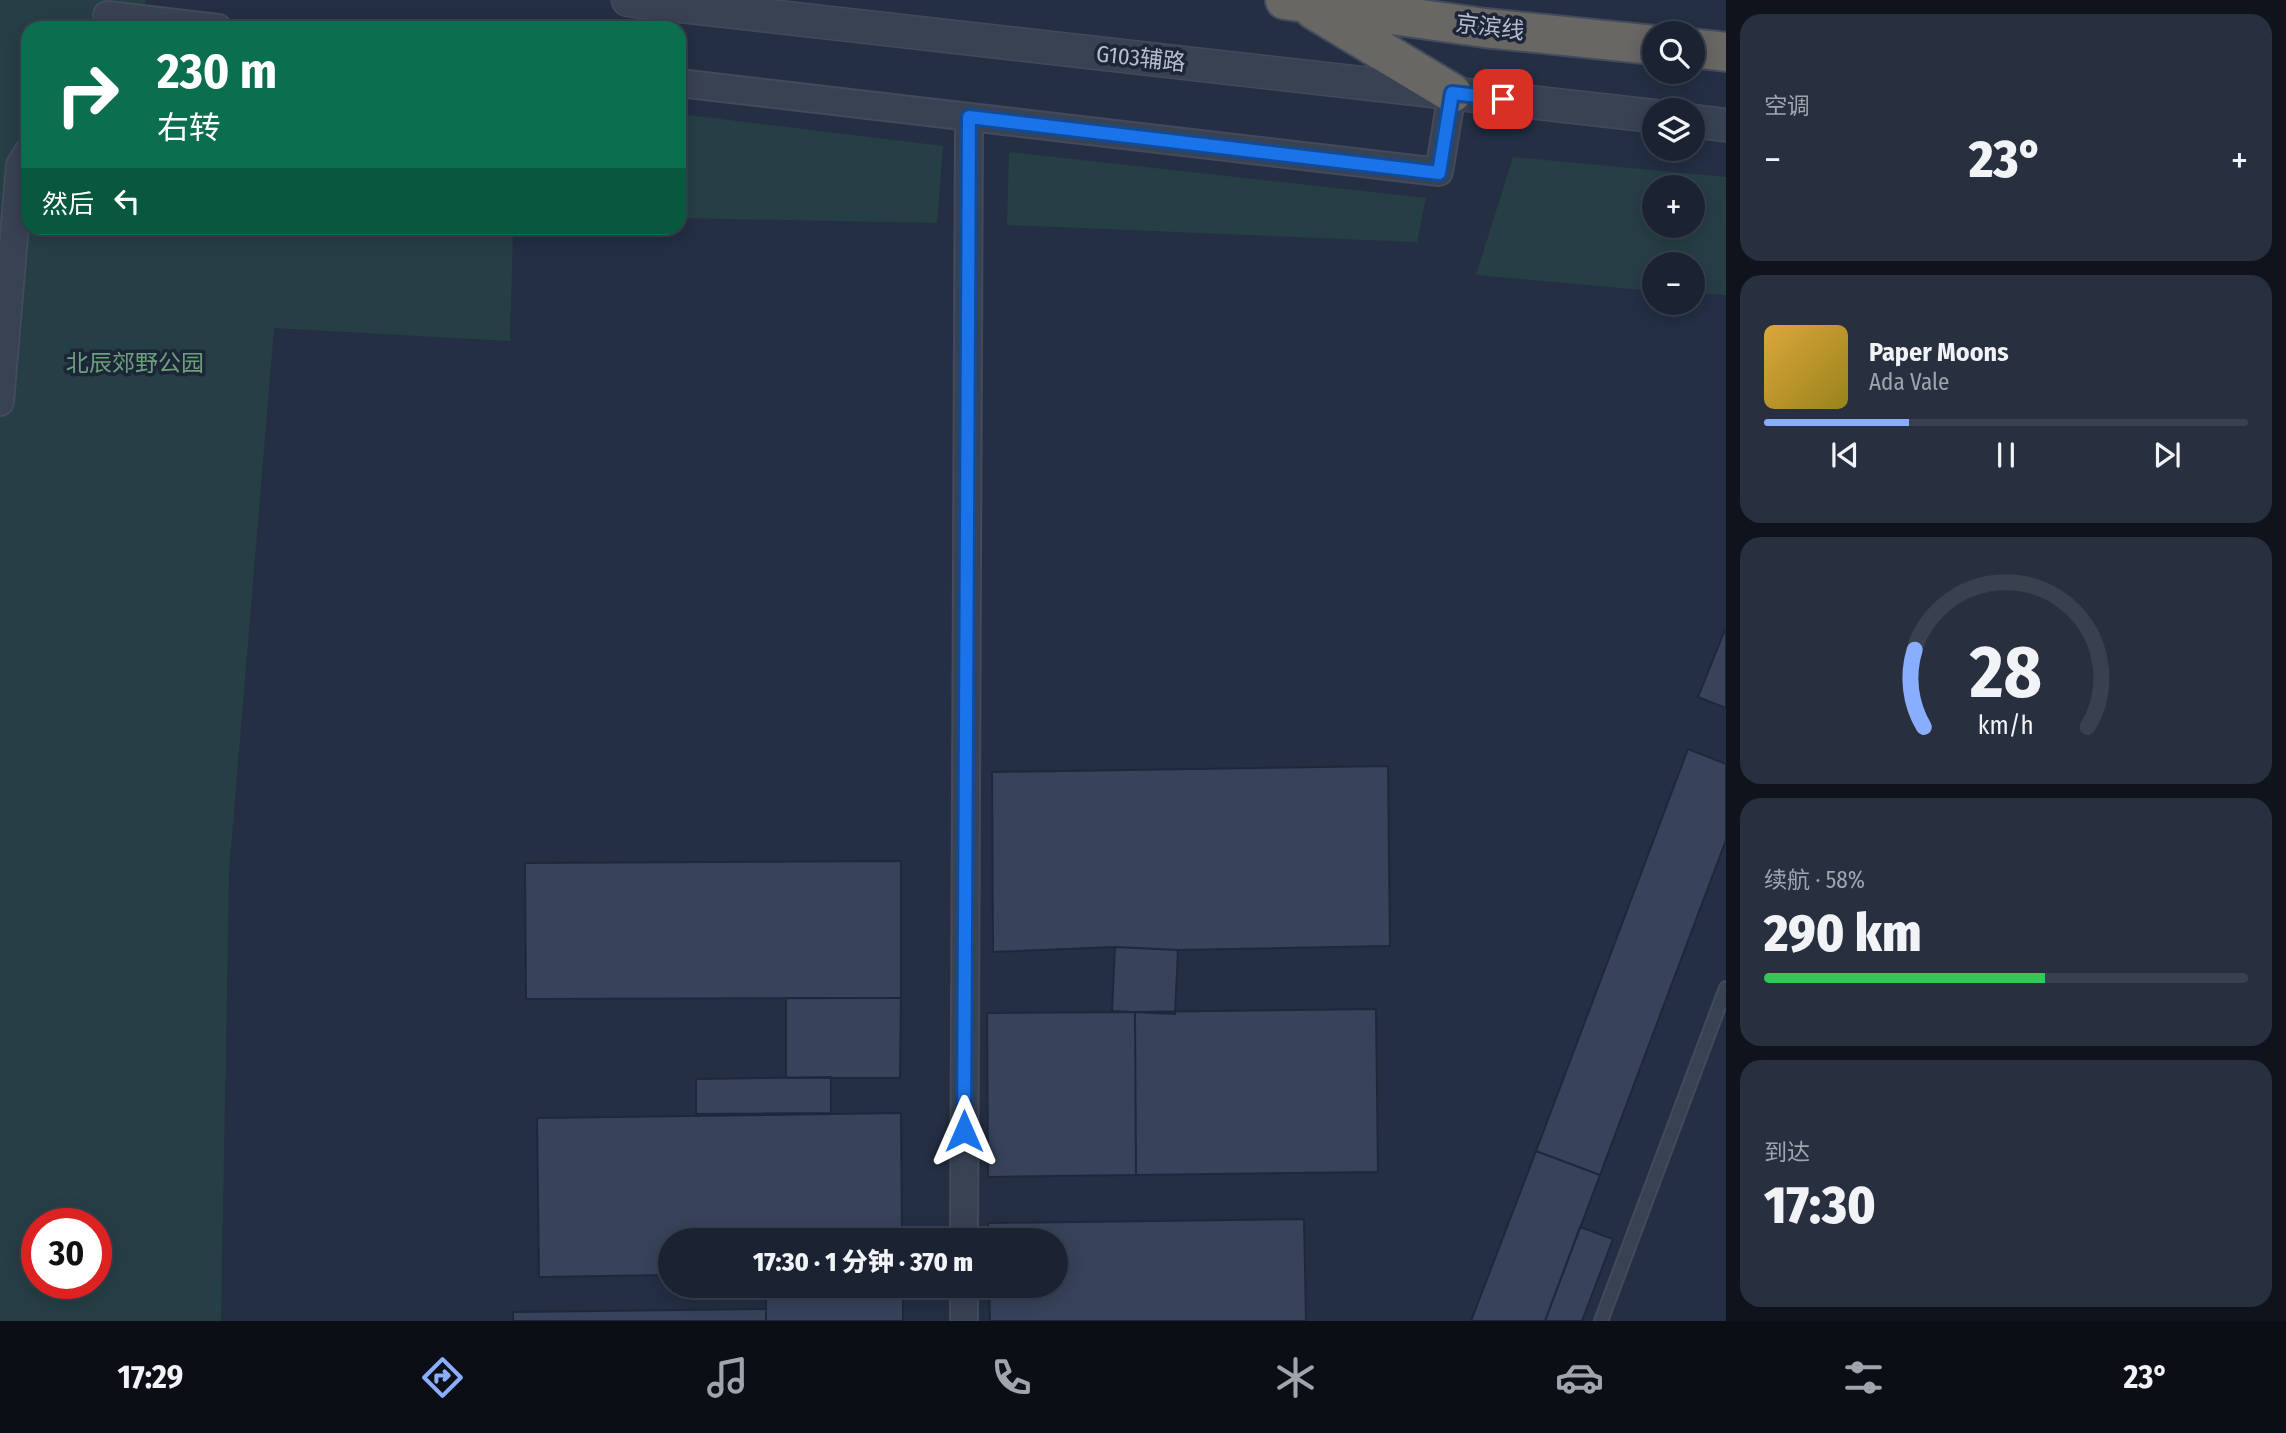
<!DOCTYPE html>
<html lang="zh">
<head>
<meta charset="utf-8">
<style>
  body { margin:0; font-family:"Fira Sans Condensed","Noto Sans SC",sans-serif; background:#282f3f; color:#f1f3f6; height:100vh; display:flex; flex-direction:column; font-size:26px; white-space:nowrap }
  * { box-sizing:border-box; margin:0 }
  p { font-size:23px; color:#a0a4ac }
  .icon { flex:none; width:38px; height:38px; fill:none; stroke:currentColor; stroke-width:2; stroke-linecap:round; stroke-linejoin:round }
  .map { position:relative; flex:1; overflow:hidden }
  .sheet { display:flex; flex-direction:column; gap:14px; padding:14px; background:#0f131c; width:560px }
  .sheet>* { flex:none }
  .hud { position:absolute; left:21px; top:21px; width:665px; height:214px; border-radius:21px; box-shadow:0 4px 18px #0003,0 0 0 2px #39404e; background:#0b6e4f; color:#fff; overflow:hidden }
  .fabs { position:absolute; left:1642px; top:21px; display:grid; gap:14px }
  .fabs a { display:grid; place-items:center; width:63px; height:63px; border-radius:50%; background:#1b2333; box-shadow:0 4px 18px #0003,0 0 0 2px #39404e; font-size:35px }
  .speed { position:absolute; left:21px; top:1208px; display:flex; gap:14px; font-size:35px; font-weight:700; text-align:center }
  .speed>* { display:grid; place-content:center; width:91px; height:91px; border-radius:50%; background:#1b2333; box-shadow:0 4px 18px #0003,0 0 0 2px #39404e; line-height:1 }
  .speed .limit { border:10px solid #d22; background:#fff; color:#111 }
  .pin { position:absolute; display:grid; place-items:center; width:60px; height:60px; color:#fff; margin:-30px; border-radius:14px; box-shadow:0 4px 10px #0006 }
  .me { position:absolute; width:77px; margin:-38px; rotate:0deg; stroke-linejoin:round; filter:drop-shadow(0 0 5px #0008) }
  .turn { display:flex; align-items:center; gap:24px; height:147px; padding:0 21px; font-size:32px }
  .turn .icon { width:91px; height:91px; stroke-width:2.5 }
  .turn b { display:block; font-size:49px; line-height:60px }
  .then { display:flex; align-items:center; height:66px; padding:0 21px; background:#0003; gap:14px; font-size:26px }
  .big { font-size:52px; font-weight:800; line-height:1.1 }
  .sheet .tile { flex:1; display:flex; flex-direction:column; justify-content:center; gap:10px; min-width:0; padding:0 24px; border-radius:21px; background:#282f3f }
  .sheet .dial { align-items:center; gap:0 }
  .dial svg { height:182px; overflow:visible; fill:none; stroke:#39404e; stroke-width:7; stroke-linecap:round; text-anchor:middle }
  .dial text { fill:#f1f3f6; stroke:none }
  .song { display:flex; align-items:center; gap:21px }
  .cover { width:84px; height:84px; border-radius:10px; background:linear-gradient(135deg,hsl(40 70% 55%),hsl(50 70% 35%)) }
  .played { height:7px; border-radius:4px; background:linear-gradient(90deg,#89adff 30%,#39404e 30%) }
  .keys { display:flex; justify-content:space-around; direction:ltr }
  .heat { display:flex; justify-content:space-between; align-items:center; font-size:38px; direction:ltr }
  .charge { height:10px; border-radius:5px; background:linear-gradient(90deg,#34c759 58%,#39404e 0) }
  .trip { position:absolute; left:658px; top:1228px; width:410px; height:70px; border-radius:35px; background:#1b2333; box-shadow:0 4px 18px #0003,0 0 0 2px #39404e; font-weight:800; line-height:70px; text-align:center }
  .menu { display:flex; height:112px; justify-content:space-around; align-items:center; background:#0b0e14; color:#a0a4ac }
  .menu .icon { width:49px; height:49px }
  .menu .current { color:#89adff }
  .menu b { font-size:32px; color:#f1f3f6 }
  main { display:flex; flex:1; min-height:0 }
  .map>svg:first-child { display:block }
</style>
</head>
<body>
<main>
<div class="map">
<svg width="1726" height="1321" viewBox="0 0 1726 1321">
  <rect width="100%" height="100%" fill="#242f44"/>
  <path fill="#263f45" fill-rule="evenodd" d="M0,0H146L143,28H28V228H513L510,341L274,328L229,873L221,1321H0ZM37,1223H96V1283H37Z
    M679,114L943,146L937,223L679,218Z
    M1009,152L1426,198L1417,242L1007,225Z
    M1513,157L1726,177V295L1692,293V264H1654V291L1476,275ZM1654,187H1692V226H1654Z"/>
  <path fill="#36435a" stroke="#1f283b" stroke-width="2" d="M1726,627V708L1698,697Z
    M1688,749L1726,764V840L1600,1175L1536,1151Z
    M1388,766L1390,946L1178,950L1115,947L993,952L992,772Z
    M901,861V998L526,999L525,863Z
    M1115,947L1178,950L1175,1014L1112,1011Z
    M786,998H901L900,1078H786Z
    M1376,1009L1378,1172L1136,1175L1135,1012Z
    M1135,1012L1136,1175L988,1177L987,1013Z
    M831,1077V1113L696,1114V1079Z
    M901,1113L902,1241H670V1275L539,1277L537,1118Z
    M1536,1151L1600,1175L1545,1321H1471Z
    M1304,1219L1306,1321H990L989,1286H1055V1241H989L988,1223Z
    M1580,1227L1613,1239L1582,1321H1545Z
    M766,1286H903V1321H766Z
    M766,1309V1321H513V1312Z"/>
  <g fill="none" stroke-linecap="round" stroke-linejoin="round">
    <defs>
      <path id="service" d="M1601,1321L1726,988"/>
      <path id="minor" d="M107,15L218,28
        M679,83L1439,172L1452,93
        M0,402L20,165L28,152
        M964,1241L969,117
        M964,1321V1286"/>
      <path id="tertiary" d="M628,0L1654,116
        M1692,121L1726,125"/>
      <path id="trunk" d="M1285,0L1485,28L1654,45
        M1314,10L1452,93
        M1692,48L1726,52"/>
    </defs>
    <use href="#service" stroke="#424a5d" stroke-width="16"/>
    <use href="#minor" stroke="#424a5d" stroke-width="30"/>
    <use href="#tertiary" stroke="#424a5d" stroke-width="35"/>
    <use href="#trunk" stroke="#434c5e" stroke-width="42"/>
    <use href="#service" stroke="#394253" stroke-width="12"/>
    <use href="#minor" stroke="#394253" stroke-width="26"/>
    <use href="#tertiary" stroke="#394253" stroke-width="32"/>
    <use href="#trunk" stroke="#686764" stroke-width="38"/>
  </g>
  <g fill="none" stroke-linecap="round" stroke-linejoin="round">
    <defs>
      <path id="route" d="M964,1131L969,117L1439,173L1452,93L1503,99"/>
    </defs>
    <use href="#route" stroke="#114b97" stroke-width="18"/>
    <use href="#route" stroke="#1a73e8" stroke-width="12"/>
  </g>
  <g text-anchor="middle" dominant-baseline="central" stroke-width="7" stroke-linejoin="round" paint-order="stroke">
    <g font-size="23" fill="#b6bdcd" stroke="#1d2639">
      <text transform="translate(1490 27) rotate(7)">京滨线</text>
      <text transform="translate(1141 58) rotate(6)">G103辅路</text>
    </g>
    <g font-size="23" fill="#6ba07b" stroke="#1d2639">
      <text x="135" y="363">北辰郊野公园</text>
    </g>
  </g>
</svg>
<div class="fabs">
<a><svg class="icon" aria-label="search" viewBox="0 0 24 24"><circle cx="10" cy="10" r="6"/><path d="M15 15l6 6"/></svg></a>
<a><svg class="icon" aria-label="layers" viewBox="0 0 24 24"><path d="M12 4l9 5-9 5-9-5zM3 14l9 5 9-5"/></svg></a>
<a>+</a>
<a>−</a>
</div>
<div class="speed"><div class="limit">30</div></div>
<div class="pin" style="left:1503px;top:99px;background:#d93025"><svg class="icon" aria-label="arrive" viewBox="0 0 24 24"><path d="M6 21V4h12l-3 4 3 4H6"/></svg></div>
<svg class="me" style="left:964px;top:1131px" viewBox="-20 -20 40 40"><path d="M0-17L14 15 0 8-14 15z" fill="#1a73e8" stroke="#fff" stroke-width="4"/></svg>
<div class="trip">17:30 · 1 分钟 · 370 m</div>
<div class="hud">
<div class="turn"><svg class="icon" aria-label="right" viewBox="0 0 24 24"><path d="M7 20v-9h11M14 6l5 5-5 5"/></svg><div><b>230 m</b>右转</div></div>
<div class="then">然后<svg class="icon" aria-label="left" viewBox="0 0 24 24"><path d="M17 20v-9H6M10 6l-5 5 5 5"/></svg></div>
</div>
</div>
<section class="sheet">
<div class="tile"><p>空调</p>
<div class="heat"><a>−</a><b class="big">23°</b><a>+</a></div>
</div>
<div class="tile">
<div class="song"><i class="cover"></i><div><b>Paper Moons</b><p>Ada Vale</p></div></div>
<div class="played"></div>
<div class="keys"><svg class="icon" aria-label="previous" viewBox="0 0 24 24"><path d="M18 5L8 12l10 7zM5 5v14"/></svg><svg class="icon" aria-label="pause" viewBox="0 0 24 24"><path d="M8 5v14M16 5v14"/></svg><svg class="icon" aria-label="next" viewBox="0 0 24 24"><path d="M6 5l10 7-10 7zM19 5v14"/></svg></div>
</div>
<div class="tile dial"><svg viewBox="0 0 100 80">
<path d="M14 69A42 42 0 1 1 86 69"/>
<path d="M14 69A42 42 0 0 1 10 35" stroke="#89adff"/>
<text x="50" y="56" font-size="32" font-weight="700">28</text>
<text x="50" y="72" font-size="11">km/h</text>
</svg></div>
<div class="tile"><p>续航 · 58%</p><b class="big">290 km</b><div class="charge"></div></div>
<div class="tile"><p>到达</p><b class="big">17:30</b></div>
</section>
</main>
<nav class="menu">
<b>17:29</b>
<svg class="icon current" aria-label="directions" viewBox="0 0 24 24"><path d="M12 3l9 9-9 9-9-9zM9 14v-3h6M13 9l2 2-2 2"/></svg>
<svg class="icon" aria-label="music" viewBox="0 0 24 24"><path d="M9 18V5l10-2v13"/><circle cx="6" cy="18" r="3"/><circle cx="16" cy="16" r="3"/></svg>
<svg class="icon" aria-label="phone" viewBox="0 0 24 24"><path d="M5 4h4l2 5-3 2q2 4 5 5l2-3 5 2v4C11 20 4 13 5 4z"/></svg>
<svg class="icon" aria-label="climate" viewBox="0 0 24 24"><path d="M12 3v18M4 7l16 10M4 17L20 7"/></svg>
<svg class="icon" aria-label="car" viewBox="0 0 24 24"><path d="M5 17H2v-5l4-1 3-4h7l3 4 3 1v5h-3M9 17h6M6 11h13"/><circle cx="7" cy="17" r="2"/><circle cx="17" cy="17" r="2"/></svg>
<svg class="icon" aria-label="filters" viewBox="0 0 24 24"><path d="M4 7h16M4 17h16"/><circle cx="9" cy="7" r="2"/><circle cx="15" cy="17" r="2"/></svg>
<b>23°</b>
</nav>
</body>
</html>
